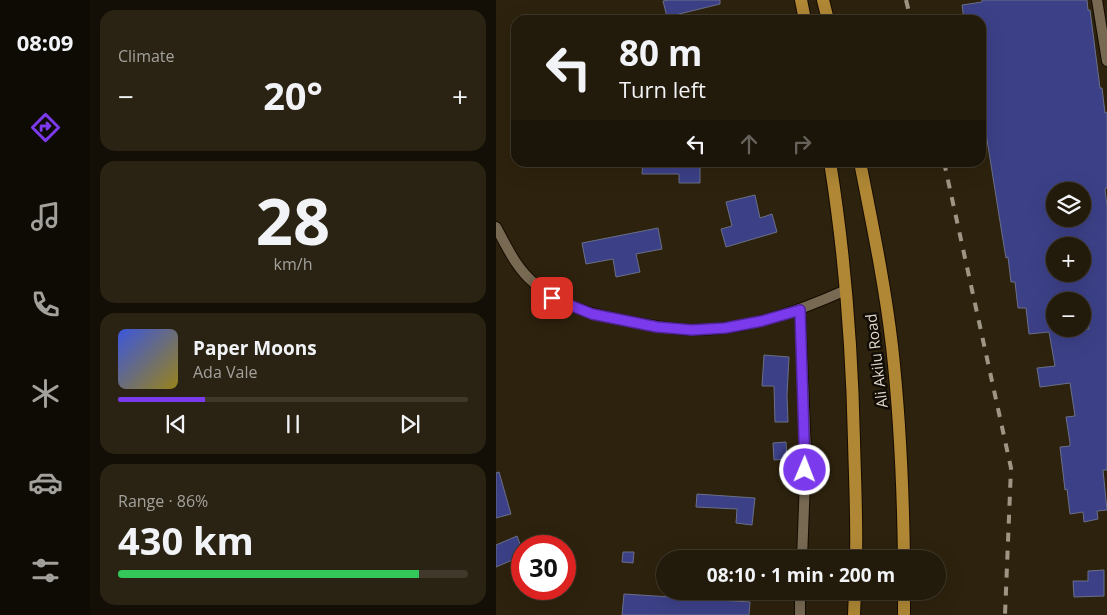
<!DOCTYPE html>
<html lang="en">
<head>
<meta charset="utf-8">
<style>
  body { margin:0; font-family:"Open Sans",sans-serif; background:#2a2313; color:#f1f3f6; height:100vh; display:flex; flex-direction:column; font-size:19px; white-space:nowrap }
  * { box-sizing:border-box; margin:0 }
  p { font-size:16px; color:#a2a19c }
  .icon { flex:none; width:28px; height:28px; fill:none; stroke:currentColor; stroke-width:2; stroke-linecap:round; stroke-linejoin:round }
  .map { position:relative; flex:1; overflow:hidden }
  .drawer { display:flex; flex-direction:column; gap:10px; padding:10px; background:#130e06; width:406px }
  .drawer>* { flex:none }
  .guide { position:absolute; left:15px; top:15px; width:475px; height:152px; border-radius:15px; box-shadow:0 5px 20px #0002,0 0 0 1px #3f382b; background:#221a0a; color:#f1f3f6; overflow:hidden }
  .buttons { position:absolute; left:550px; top:182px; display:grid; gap:10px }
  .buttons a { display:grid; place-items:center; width:45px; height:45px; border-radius:50%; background:#221a0a; box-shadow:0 5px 20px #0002,0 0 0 1px #3f382b; font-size:25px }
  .speed { position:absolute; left:15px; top:535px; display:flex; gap:10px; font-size:25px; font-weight:700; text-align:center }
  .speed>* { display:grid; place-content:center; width:65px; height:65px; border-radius:50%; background:#221a0a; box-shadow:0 5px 20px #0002,0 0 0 1px #3f382b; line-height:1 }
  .speed .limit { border:8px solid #d22; background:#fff; color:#111 }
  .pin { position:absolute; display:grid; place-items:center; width:42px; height:42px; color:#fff; margin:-21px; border-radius:10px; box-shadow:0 2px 8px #0006 }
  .me { position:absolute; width:55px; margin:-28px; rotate:1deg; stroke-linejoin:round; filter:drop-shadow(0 0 4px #0008) }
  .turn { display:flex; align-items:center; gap:18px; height:105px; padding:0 25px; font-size:22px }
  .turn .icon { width:65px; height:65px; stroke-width:2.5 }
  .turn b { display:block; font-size:35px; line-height:42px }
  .lanes { display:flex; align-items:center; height:48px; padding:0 25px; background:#0003; justify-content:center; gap:25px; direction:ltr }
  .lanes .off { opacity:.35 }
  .big { font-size:38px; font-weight:700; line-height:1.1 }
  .drawer .card { flex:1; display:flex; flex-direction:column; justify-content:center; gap:8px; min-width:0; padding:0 18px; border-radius:15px; background:#2a2313 }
  .drawer .dial { align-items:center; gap:0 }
  .dial b { font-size:65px; line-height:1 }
  .song { display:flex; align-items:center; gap:15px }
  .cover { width:60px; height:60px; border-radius:8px; background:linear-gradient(135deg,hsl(230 70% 55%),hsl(50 70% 35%)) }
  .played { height:5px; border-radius:2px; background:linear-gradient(90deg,#7c3aed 25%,#3f382b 25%) }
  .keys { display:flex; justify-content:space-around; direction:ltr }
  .heat { display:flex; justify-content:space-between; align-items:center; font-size:28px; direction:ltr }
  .charge { height:8px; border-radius:4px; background:linear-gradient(90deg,#34c759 86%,#3f382b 0) }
  .trip { position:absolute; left:160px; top:550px; width:290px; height:50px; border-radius:25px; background:#221a0a; box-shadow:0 5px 20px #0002,0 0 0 1px #3f382b; font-weight:700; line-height:50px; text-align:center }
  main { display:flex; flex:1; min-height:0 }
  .menu { display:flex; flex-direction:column; width:90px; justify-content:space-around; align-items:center; background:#0e0a04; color:#a2a19c }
  .menu .icon { width:35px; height:35px }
  .menu .on { color:#7c3aed }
  .menu b { font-size:22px; color:#f1f3f6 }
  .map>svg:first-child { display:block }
</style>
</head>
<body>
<main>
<nav class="menu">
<b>08:09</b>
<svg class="icon on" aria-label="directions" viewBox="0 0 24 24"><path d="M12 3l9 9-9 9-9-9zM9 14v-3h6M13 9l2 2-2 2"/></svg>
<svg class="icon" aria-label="music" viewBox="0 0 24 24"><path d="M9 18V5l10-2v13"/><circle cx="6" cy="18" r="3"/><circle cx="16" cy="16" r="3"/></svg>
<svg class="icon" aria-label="phone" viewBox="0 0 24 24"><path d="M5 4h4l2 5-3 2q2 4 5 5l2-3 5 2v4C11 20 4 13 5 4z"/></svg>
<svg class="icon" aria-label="climate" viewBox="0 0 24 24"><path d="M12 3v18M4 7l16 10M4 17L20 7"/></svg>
<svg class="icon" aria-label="car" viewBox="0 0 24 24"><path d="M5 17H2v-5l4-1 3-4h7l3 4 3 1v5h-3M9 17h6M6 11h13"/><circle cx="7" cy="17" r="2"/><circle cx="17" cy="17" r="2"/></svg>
<svg class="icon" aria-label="filters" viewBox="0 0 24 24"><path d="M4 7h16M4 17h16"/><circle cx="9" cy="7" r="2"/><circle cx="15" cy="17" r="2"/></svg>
</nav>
<section class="drawer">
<div class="card"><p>Climate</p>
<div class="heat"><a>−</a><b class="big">20°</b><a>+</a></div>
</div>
<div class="card dial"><b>28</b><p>km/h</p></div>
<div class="card">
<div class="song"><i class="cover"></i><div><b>Paper Moons</b><p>Ada Vale</p></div></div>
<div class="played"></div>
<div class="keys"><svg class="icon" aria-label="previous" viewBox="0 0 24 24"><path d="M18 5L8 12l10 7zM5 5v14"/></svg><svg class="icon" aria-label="pause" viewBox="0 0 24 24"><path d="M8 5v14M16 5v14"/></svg><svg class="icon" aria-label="next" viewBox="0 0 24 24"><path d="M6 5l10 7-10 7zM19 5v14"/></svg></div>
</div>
<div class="card"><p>Range · 86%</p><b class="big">430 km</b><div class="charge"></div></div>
</section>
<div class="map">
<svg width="611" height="615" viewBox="0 0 611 615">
  <rect width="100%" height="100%" fill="#2d220d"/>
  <path fill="#3c4087" stroke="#6a6f87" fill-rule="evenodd" d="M173,0H224V4L171,17L167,1Z
    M486,0H591L592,10H594L604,88H606L609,113L611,112V188L609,189L611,206V470H607L611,510L601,511L602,519L588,522L587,512L574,514L571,489L569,490L564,447L574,446V443L570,417L579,416L574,383L544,387L541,368L559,366L553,332L533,334L530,308H522L519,282H515L512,257L510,258L506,234L489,127H485V20H468L466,5L486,2ZM559,191H586V219H559ZM559,246H586V274H559ZM589,300L593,329H559V301Z
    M147,162H204V183H183V174H146Z
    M259,195L264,218L276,214L281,232L230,247L225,229L236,226L230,202Z
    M162,228L166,249L140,254L144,272L120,277L117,259L90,264L86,243Z
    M268,355L293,357L291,395L292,422H279L278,386H266Z
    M290,442L291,459L278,460L277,443Z
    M3,472L15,514L0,518V473Z
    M201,494L259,498L256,525L240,523L241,509L200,507Z
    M21,536L26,549V556L0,567V545Z
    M127,552H138L137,563L126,562Z
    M608,570V596L578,597L577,581H592V571Z
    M128,594L254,602L253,615H126Z"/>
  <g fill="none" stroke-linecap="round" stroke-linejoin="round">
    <defs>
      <path id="street" d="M601,0L611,61
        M0,227C11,247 20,268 38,283C61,304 91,313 121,319C146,324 171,329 196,330C251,330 301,312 350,290
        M304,310L310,453L306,559
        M304,615V591"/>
      <path id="primary" d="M305,0L309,20
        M327,0L332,20
        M334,162C349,255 356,348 358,441C359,481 361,520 360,559
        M364,162C376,223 389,285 396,346C404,417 407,488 408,559
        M408,591V615
        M358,615L359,591"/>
    </defs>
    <use href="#street" stroke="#150b00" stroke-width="12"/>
    <use href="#primary" stroke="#150b00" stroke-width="14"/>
    <use href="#street" stroke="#776952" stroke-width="10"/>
    <use href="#primary" stroke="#af8735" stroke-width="12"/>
    <path stroke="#9e9585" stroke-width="4" stroke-dasharray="9 9" stroke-linecap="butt" d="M410,0L415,20
      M448,162L515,468L509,615"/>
  </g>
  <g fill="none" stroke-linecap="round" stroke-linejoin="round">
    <defs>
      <path id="route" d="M56,298L96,314L161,327L196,330L229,328L266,321L304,310L309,470"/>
    </defs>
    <use href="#route" stroke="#51269a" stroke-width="12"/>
    <use href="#route" stroke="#7c3aed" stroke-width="9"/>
  </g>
  <g text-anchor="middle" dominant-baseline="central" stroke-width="5" stroke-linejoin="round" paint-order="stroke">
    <g font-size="15" fill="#dfd7ca" stroke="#110c05">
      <text transform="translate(380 361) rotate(-97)">Ali Akilu Road</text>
    </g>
  </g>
</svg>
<div class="buttons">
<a><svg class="icon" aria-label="layers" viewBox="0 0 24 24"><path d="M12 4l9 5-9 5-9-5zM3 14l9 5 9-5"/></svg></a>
<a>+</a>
<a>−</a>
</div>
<div class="speed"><div class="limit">30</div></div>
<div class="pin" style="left:56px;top:298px;background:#d93025"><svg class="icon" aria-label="arrive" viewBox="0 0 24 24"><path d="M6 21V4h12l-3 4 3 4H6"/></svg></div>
<svg class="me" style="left:309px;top:470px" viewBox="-20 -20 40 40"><circle r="17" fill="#7c3aed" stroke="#fff" stroke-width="3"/><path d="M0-11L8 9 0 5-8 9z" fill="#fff"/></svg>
<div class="trip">08:10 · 1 min · 200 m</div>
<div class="guide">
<div class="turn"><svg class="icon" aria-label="left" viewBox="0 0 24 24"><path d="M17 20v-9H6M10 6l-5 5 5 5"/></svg><div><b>80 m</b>Turn left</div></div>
<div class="lanes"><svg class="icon" aria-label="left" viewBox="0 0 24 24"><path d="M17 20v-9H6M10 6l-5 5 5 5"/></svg><svg class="icon off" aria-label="ahead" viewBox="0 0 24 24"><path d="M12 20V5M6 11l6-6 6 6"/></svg><svg class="icon off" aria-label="right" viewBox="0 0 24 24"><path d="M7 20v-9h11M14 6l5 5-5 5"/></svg></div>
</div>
</div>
</main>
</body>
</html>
